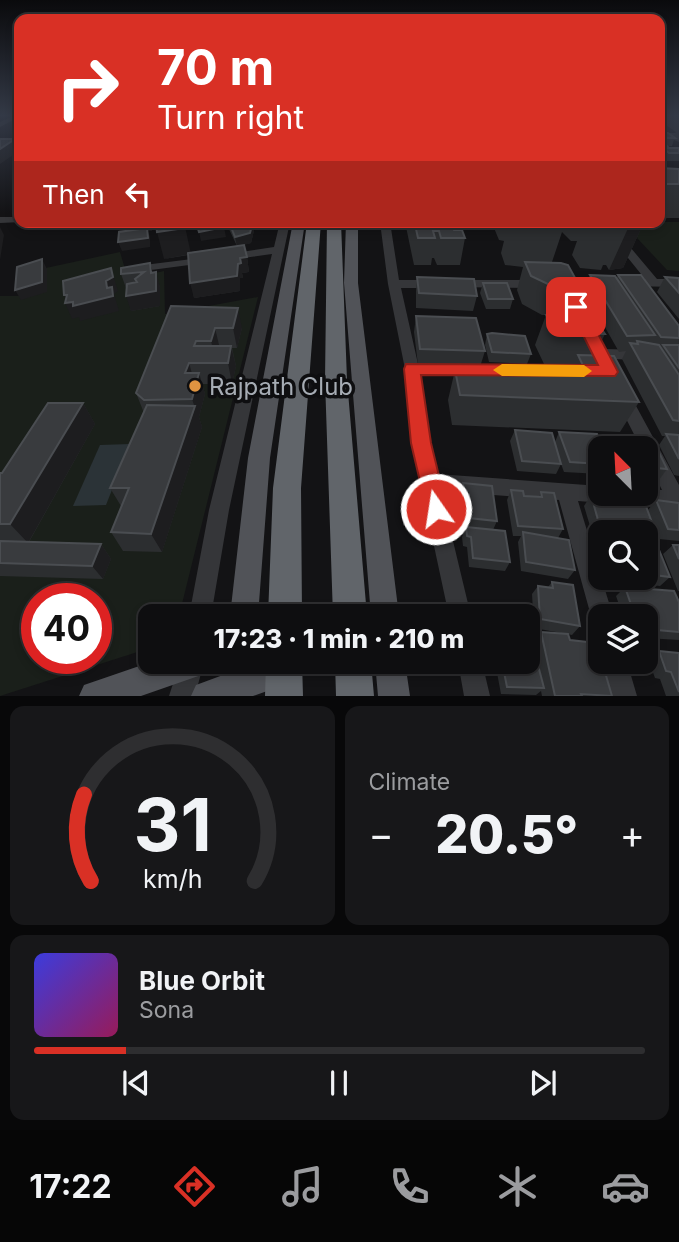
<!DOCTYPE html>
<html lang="en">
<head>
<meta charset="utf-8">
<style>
  body { margin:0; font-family:Inter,sans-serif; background:#171719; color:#f1f3f6; height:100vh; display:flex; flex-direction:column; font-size:26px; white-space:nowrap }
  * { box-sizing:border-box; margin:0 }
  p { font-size:23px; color:#9b9c9f }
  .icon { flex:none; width:38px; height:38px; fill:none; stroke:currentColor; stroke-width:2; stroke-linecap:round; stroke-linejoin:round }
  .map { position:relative; height:696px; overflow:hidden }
  .panel { display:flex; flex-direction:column; gap:10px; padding:10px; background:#080809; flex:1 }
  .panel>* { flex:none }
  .guide { position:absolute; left:14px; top:14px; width:651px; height:214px; border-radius:14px; box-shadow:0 4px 10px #0003,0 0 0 2px #2e2e30; background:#d93025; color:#fff; overflow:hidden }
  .needle { width:46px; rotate:336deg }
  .fabs { position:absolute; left:588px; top:436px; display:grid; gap:14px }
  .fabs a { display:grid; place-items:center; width:70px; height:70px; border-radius:14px; background:#0e0e10; box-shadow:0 4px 10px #0003,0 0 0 2px #2e2e30; font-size:35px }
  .speed { position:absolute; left:21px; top:583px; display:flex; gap:14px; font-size:35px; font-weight:700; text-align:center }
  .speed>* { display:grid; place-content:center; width:91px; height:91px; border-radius:50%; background:#0e0e10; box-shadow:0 4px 10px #0003,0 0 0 2px #2e2e30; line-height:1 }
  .speed .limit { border:10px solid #d22; background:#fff; color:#111 }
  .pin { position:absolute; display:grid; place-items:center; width:60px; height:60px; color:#fff; margin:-30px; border-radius:14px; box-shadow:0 4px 10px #0006 }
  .me { position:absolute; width:77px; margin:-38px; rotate:347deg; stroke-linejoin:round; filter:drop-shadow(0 0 5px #0008) }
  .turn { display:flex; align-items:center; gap:24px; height:147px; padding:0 28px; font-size:32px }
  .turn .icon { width:91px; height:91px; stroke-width:2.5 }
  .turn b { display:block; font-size:49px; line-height:60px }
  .then { display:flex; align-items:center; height:66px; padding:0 28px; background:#0003; gap:14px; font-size:26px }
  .big { font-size:52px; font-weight:800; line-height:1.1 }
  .panel .card { flex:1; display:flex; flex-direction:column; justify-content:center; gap:10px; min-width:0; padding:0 24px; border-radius:14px; background:#171719 }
  .panel .dial { align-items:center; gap:0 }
  .dial svg { height:182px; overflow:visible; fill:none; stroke:#2e2e30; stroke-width:7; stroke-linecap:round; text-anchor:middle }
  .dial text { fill:#f1f3f6; stroke:none }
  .song { display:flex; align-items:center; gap:21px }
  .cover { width:84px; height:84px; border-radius:10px; background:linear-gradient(135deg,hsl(240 70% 55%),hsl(330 70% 35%)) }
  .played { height:7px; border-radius:4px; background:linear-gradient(90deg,#d93025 15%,#2e2e30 15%) }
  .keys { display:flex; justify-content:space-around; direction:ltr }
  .heat { display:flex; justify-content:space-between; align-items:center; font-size:38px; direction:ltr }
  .panel .tiles { flex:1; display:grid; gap:10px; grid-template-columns:1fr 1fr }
  .card:last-child { grid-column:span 2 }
  .trip { position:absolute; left:138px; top:604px; width:402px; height:70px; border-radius:14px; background:#0e0e10; box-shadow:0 4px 10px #0003,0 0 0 2px #2e2e30; font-weight:800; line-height:70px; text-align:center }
  .menu { display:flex; height:112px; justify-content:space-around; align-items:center; background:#060606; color:#9b9c9f }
  .menu .icon { width:49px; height:49px }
  .menu .on { color:#d93025 }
  .menu b { font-size:32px; color:#f1f3f6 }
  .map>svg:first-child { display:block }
</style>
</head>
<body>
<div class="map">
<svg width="679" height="696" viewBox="0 0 679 696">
  <rect width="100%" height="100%" fill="#131315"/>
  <path fill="#1a1f1a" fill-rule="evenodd" d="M622,222H679V271L667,270Z
    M120,252L128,279L164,271L165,314L258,297L179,616H150V648L0,696V296H19L18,274ZM37,598H96V658H37Z"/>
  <path fill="#2b3337" d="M130,444L106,505L73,506L100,445Z"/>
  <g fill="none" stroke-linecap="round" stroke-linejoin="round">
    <path fill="#353639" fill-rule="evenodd" d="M13,116L19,117L0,127V122Z
      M660,133H679V137H660Z
      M0,138H19V142H0Z
      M0,217H19V222H22L0,223Z
      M280,222H290L229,510L211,616H189L209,510L272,254L228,260L223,257L228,254L274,247Z
      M380,222H390L399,280H435L441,284L435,288H401L418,364L589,366L594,367L596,371L594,375L589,376L420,374L430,443L437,474L600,486V494H646V489L662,490L646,458V448H641L615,397L617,393H629L679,485V509L578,501L613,616H600V627L594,624L591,616L559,500L441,491L471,616H449L412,443L405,369L388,284Z
      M599,222H609L657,279H679V287L626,286V280L645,279Z
      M208,257L214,260L212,262L136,272L130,269L136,266Z
      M455,280H536L542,284L536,288L451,287V281Z
      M565,281L571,285L605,349L679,351V361L610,359L617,373L615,377H605L559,285Z
      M180,662H204L195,696H169Z
      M458,662H482L490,696H464Z
      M603,662H627L637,696H611Z"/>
    <path fill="#515358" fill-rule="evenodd" d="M293,222H305L270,458L258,616H230L248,458Z
      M346,222H358V283L399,616H371L344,283Z
      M151,662H211L207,673L141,696H79L84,685Z
      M225,662H255V664L263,662H296L299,670L295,681L253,696H191L196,685L223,675Z
      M375,662H405L410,696H378Z"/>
    <path fill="#61656a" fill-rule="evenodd" d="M307,222H321L301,488L302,616H268L273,488Z
      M327,222H341L347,380L367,616H333L325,380Z
      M266,662H302L303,696H265Z
      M335,662H371L374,696H336Z"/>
  </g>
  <path fill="#2c2e30" d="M660,116H679V142L674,140L672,146H667L666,148H679V161H666L660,156L661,153H660V133L673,137L676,132L660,121Z
    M660,159L665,162L661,168L679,169V218H660Z
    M227,222H256L251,243L242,245L247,257L249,272L242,273L243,278H240V291L194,298L188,255L164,259L191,252L237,246L228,227Z
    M405,222H459L461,228L460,230L465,238L460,265H437L434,258H432L431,265H414Z
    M496,222H644L623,268L609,270L606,265H603L601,270L580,268L572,255L577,241H571L562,232L552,262L580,287L568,315L605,334L594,356L639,402L620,432L452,425L448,400L455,370L569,374L574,364H544L535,345L546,315H547H542L522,304L517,290L523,267L505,265L501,253L504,241L499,240L494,228Z
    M153,273L160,287V306L131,311L126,288L121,274Z
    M590,275L617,277L618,275L679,326V476L674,475L659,445L665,436H662L622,359L626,351L619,352L584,290Z
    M417,277L477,296L473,311L416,308V291Z
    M665,277L679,278V319L657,292Z
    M483,283L513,299L510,309H486L480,293Z
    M171,306L242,328L237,348H232L236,366L232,384H202L205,394L199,417L202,427L162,552L123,551L111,532L121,506L110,488L144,413L136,393Z
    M416,316L485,351L480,367L418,365L414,332Z
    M487,334L531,354L527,364L489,362L485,345Z
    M83,403L95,424L29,542L101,544L111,559L103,579L0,576V473H2Z
    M515,430L555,442L559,432L600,448V474L564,472L561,464L556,474L517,471L510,441Z
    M614,435L652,438L667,469L659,480L646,478V448H608L607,445Z
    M463,483L497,521L493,530L510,562L505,571L469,567L467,547L463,546L462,537L466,528L447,526L446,499L449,489L461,490Z
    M511,490L524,496L539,497L541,492L563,529L558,538L575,570L568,579L521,571L518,542L521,536H513L507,500Z
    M591,495L656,533L647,542H646V532H600V537L593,536L584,506Z
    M656,500L679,503V541L659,539L648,510Z
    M646,544L670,577L660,586L612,581L611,578H646Z
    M673,545H679V591H678L663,554Z
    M552,582L580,626L572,635L534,628L532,594L538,586L548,587Z
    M625,587L679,602V640L646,638V616H623L616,596Z
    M541,632L570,640L612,696H542L541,691L536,695L501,694L495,662H528L532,643Z
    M659,651L679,653V696H666L660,679L655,678L648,659Z"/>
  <path fill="#1d1d1f" d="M15,139L19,148V151L0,164V149Z
    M145,222H151L152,226V231H148L150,237V247L122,251L118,242L120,235L117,226Z
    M184,222L191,254L164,259L157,232Z
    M253,222H256L251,243L237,247L235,237Z
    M644,222L623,268L609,270L630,224Z
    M0,227L4,235L0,260Z
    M224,227L226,237L201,241L199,232Z
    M247,257L249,272L242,273L243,278H240V291L194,298L190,283L238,264L240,258Z
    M42,259L47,269V292L21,300L15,290Z
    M150,263L155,278L156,272L160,287V306L131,311L126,296L151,273Z
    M111,268L118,291L114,294L119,311L80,321L79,317L72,319L65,303H68L64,295L107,288L106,281Z
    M238,308L242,328L237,348L233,328Z
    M215,328L220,349L216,362L211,341Z
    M231,346L236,366L232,384L228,363Z
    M189,363L195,384L185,373Z
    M199,373L205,394L199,417L202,427L162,552L151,534L195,408L192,399Z
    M83,403L95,424L28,543L10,524Z
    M101,544L111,559L103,579L92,566Z"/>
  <path fill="#393b3e" stroke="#4a4d51" stroke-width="2" d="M660,133H668L675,138H660Z
    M0,139H15L0,149Z
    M660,139L667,146H660Z
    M663,148H679V153H669Z
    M660,168L679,169V184H660Z
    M117,222H145L117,226Z
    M156,222H183L185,228L157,232Z
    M196,222H222L224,227L199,232Z
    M229,222H253L250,233L235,237Z
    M414,222H459L461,228H453L454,230H462L465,238H441L439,231H433L435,238H418L416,229H419L415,227Z
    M599,222H619L621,224Z
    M628,222H644L630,224Z
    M147,228L148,238L118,242L119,232Z
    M244,245L247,257L240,258L241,263L238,264L237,276L190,283L188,253Z
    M42,259V282L15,290L17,267Z
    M525,262L561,263L568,265L580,287L552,286L531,276Z
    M150,263L151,273L156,272V291L126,296L127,284L137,282L135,279L144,272L121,274V268Z
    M111,268L113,277L106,281L107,288L112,287L113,296L73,306V302L65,303L67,295H64L63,281Z
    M590,275L615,276L655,335L627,336Z
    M618,275H641L679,326V338L661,337Z
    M417,277L474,279L477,296L419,293Z
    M665,277L679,278V293Z
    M483,283H507L513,299H488Z
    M171,306L238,308L233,328H215L211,341H196L194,346H231L228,363H189L185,373H199L192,399L144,400L136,393Z
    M546,315H592L605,334H556Z
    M416,316L476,318L485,351L420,349Z
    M492,333L525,336L531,354L492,352L487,334Z
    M637,341L659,345L679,375V421L673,420L630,343L638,344Z
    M663,345H679V368Z
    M578,355L614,356L639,402L460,395L455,370L587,374Z
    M48,403H83L10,524H0V473H2Z
    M147,405L195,406L151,534L111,532L129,488H110Z
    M515,430L552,433L561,464L522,461Z
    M559,432L597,434L603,448H600V464L570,462Z
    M666,434L679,435V459Z
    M614,435L652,438L667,469L646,467V448H619Z
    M463,483L492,486L497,521L450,516L449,489L464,490Z
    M511,490L523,491L524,496L542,497L541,492L554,493L563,529L518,526Z
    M591,495L644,501L656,533L600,527Z
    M656,500L679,503V530L668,529Z
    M466,527L505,531L510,562L473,558L471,537L467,536Z
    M523,532L569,540L575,570L526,562Z
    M0,541L101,544L92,566L0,563Z
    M646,544L657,545L670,577L646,574Z
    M673,545H679V559Z
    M552,582L573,585L580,626L540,619L538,586L553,588Z
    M625,587L674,591L679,602V632L646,629V616H635Z
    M492,611L525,612L526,616H493Z
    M528,627L544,688L507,687L502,662H528Z
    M541,632L568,634L570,640L596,643L600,657V662H602L612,696L581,694L582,696H555Z
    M659,651L679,653V692L671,672L666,671Z"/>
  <linearGradient id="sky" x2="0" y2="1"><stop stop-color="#0a0a0c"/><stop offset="0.54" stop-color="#333946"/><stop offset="1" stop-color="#333946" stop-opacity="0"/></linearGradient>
  <rect width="679" height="213" fill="url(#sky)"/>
  <path fill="#d93025" stroke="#8d1f18" stroke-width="2" d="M576,303L584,307L618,372L615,376L421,375L431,443L447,509L443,516L436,519L428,516L411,443L404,369L406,364L598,365L569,307Z"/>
  <path fill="#f59e0b" d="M502,364L584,365L592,371L584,377L502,376L493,370Z"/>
  <circle fill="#df9441" stroke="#0e0e10" stroke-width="2.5" cx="195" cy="386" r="7"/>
  <g text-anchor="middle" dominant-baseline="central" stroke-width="7" stroke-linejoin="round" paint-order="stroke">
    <g font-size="24" fill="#a6acb4" stroke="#0e0e10" text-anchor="start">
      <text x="209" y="386">Rajpath Club</text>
    </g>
  </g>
</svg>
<div class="fabs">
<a><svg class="needle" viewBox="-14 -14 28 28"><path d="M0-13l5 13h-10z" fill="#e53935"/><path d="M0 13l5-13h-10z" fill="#9b9c9f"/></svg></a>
<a><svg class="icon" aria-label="search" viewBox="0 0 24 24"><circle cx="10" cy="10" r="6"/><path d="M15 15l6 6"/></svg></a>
<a><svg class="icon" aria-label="layers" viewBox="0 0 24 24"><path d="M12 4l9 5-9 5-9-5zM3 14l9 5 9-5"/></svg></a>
</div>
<div class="speed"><div class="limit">40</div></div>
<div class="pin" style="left:576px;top:307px;background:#d93025"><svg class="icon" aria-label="arrive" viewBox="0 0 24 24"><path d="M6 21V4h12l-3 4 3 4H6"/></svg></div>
<svg class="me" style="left:436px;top:509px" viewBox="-20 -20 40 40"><circle r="17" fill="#d93025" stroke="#fff" stroke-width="3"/><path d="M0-11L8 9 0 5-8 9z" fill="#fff"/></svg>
<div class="trip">17:23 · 1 min · 210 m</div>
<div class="guide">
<div class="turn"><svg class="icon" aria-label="right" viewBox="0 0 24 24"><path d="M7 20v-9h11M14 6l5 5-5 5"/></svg><div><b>70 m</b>Turn right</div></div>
<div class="then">Then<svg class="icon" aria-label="left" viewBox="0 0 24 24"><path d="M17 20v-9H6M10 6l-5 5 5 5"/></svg></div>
</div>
</div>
<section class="panel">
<div class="tiles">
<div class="card dial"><svg viewBox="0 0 100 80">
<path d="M14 69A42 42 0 1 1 86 69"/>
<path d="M14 69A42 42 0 0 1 11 31" stroke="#d93025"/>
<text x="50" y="56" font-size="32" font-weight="700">31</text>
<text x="50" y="72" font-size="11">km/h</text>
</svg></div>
<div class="card"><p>Climate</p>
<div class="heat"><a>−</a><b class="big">20.5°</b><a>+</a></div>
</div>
<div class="card">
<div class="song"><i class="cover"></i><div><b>Blue Orbit</b><p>Sona</p></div></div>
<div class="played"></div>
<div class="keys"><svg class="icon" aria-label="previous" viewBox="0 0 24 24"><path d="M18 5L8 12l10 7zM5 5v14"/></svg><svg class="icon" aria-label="pause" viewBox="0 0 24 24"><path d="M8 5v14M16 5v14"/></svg><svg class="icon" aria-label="next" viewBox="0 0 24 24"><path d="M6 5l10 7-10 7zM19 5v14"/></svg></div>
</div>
</div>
</section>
<nav class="menu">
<b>17:22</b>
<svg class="icon on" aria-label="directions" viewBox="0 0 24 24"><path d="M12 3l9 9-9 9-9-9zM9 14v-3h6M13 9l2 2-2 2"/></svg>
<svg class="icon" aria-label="music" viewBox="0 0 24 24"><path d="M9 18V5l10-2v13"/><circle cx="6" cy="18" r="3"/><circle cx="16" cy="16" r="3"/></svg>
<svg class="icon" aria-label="phone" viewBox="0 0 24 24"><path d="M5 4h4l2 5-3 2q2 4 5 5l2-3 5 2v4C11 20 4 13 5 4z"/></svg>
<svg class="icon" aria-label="climate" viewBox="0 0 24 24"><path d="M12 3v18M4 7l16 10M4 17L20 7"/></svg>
<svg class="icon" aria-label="car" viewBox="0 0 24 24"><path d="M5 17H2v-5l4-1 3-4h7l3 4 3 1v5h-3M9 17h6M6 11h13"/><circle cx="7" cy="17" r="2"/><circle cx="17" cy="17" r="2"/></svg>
</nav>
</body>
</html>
